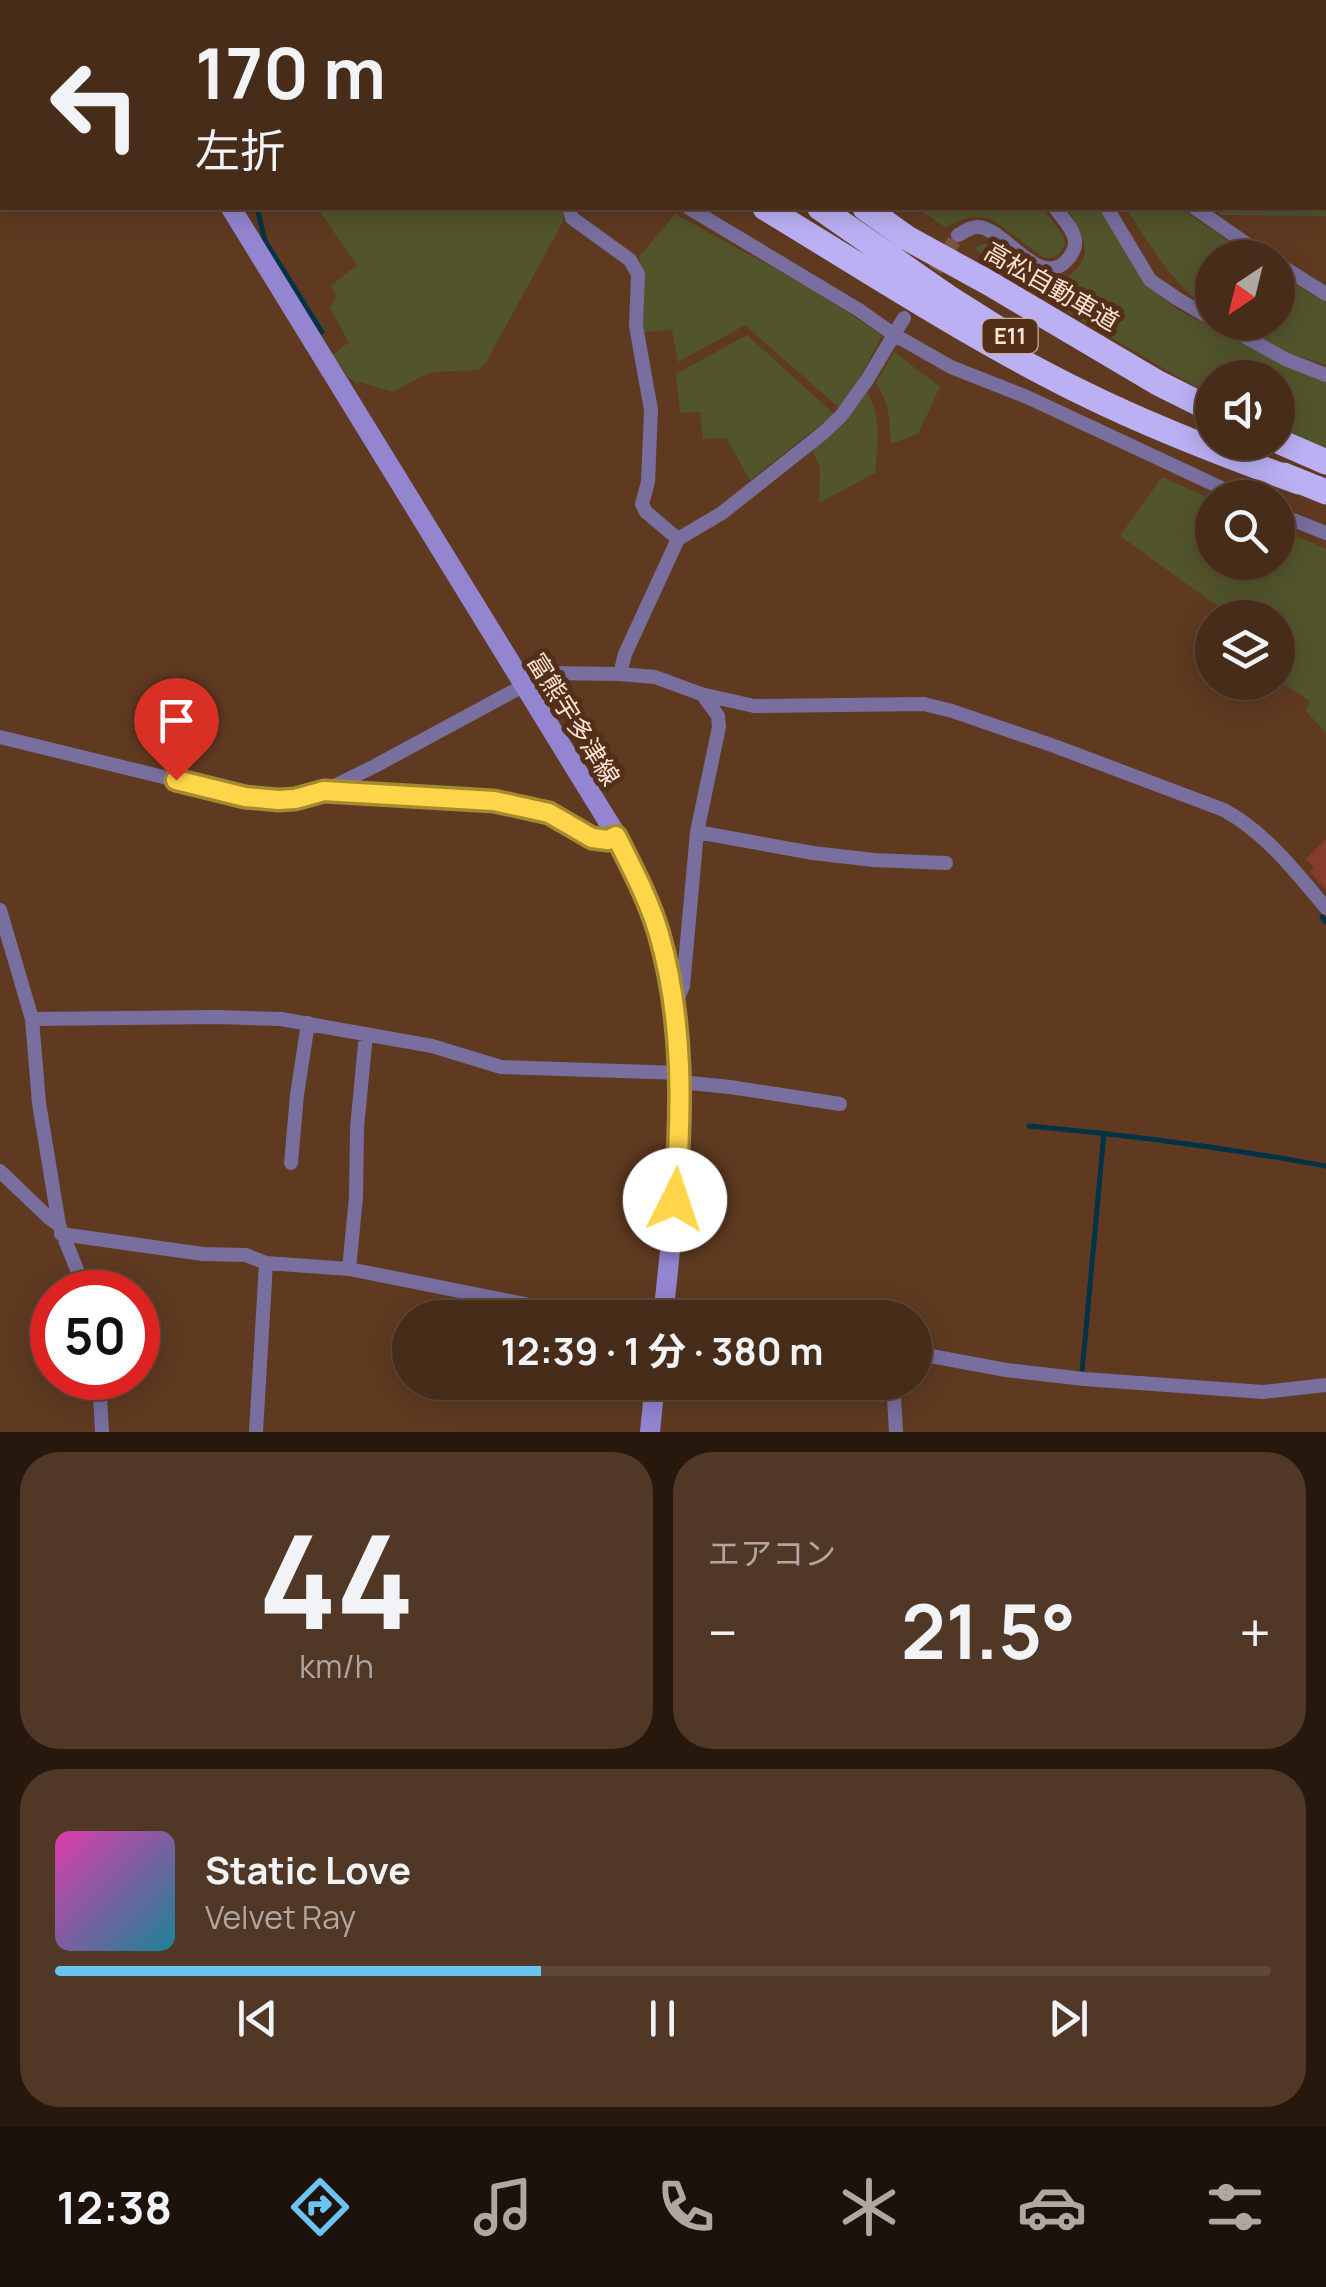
<!DOCTYPE html>
<html lang="ja">
<head>
<meta charset="utf-8">
<style>
  body { margin:0; font-family:Manrope,"Noto Sans JP",sans-serif; background:#513826; color:#f1f3f6; height:100vh; display:flex; flex-direction:column; font-size:38px; white-space:nowrap }
  * { box-sizing:border-box; margin:0 }
  p { font-size:32px; color:#b0a7a2 }
  .icon { flex:none; width:55px; height:55px; fill:none; stroke:currentColor; stroke-width:2; stroke-linecap:round; stroke-linejoin:round }
  .map { position:relative; height:1432px; overflow:hidden }
  .details { display:flex; flex-direction:column; gap:20px; padding:20px; background:#27180e; flex:1 }
  .details>* { flex:none }
  .top-card { position:absolute; left:0px; top:0px; width:1328px; height:210px; box-shadow:0 5px 25px #0003,0 0 0 2px #5f4838; background:#472c19; color:#f1f3f6; overflow:hidden }
  .needle { width:65px; rotate:215deg }
  .tools { position:absolute; left:1195px; top:240px; display:grid; gap:20px }
  .tools a { display:grid; place-items:center; width:100px; height:100px; border-radius:50%; background:#472c19; box-shadow:0 5px 25px #0003,0 0 0 2px #5f4838; font-size:50px }
  .speed { position:absolute; left:30px; top:1270px; display:flex; gap:20px; font-size:50px; font-weight:700; text-align:center }
  .speed>* { display:grid; place-content:center; width:130px; height:130px; border-radius:50%; background:#472c19; box-shadow:0 5px 25px #0003,0 0 0 2px #5f4838; line-height:1 }
  .speed .limit { border:15px solid #d22; background:#fff; color:#111 }
  .pin { position:absolute; display:grid; place-items:center; width:85px; height:85px; color:#fff; margin:-102px -42px; border-radius:50% 50% 50% 0; rotate:-45deg; box-shadow:0 0 10px #0007 }
  .pin .icon { rotate:45deg }
  .me { position:absolute; width:110px; margin:-55px; rotate:4deg; stroke-linejoin:round; filter:drop-shadow(0 0 8px #0008) }
  .turn { display:flex; align-items:center; gap:35px; height:210px; padding:0 30px; font-size:45px }
  .turn .icon { width:130px; height:130px; stroke-width:2.5 }
  .turn b { display:block; font-size:70px; line-height:85px }
  .big { font-size:75px; font-weight:700; line-height:1.1 }
  .details .widget { flex:1; display:flex; flex-direction:column; justify-content:center; gap:15px; min-width:0; padding:0 35px; border-radius:40px; background:#513826 }
  .details .dial { align-items:center; gap:0 }
  .dial b { font-size:130px; line-height:1 }
  .song { display:flex; align-items:center; gap:30px }
  .cover { width:120px; height:120px; border-radius:15px; background:linear-gradient(135deg,hsl(320 70% 55%),hsl(190 70% 35%)) }
  .played { height:10px; border-radius:5px; background:linear-gradient(90deg,#69c4f1 40%,#5f4838 40%) }
  .keys { display:flex; justify-content:space-around; direction:ltr }
  .heat { display:flex; justify-content:space-between; align-items:center; font-size:55px; direction:ltr }
  .details .tiles { flex:1; display:grid; gap:20px; grid-template-columns:1fr 1fr }
  .widget:last-child { grid-column:span 2 }
  .trip { position:absolute; left:392px; top:1300px; width:540px; height:100px; border-radius:50px; background:#472c19; box-shadow:0 5px 25px #0003,0 0 0 2px #5f4838; font-weight:700; line-height:100px; text-align:center }
  .dock { display:flex; height:160px; justify-content:space-around; align-items:center; background:#1c120a; color:#b0a7a2 }
  .dock .icon { width:70px; height:70px }
  .dock .selected { color:#69c4f1 }
  .dock b { font-size:45px; color:#f1f3f6 }
  .map>svg:first-child { display:block }
</style>
</head>
<body>
<div class="map">
<svg width="1326" height="1432" viewBox="0 0 1326 1432">
  <rect width="100%" height="100%" fill="#5f3a21"/>
  <path fill="#52552b" d="M895,0H1326V216L1222,215L1211,208H1325V2H899Z
    M317,208H561L564,220L486,362L478,370L434,372L422,376L393,392L359,382L358,385L348,377L333,355L349,342L330,308L337,296L331,286L357,265Z
    M917,208H1042L1063,235L1065,244C1061,253 1055,259 1045,258L993,220C974,214 963,217 946,228Z
    M1068,208H1102L1145,280L1161,297L1180,311L1270,357L1326,382V449L1278,430V378H1212V397L1043,297L974,248C1002,232 1024,269 1047,277C1053,279 1058,279 1064,280C1099,255 1083,239 1068,208Z
    M1125,208H1180L1252,257L1212,258V310C1172,287 1151,244 1125,208Z
    M675,214C745,253 817,289 882,336L853,390L838,407L745,325L678,362L672,330L643,332L644,273L639,257Z
    M1278,274L1326,303V365L1283,351L1234,323L1278,322Z
    M747,335L834,414L750,480L726,438L703,439L700,412L680,413L676,374Z
    M894,352L940,387L918,434L890,444C891,420 889,404 876,383Z
    M867,392C882,418 878,444 875,473L819,503L820,468L812,449C835,431 851,416 867,392Z
    M1162,477L1212,499V562H1278V528L1326,549V733L1306,711L1310,701L1278,680V618L1233,617L1120,536Z"/>
  <g fill="none" stroke-linecap="round" stroke-linejoin="round">
    <path stroke="#003348" stroke-width="5" d="M0,148L2,145
      M257,208L265,241L322,332
      M1322,917L1326,922
      M1029,1126C1129,1135 1228,1148 1326,1166
      M1082,1372L1104,1133"/>
  </g>
  <path fill="#853c2f" d="M1326,839V890L1310,872L1314,867L1306,859Z"/>
  <g fill="none" stroke-linecap="round" stroke-linejoin="round">
    <path stroke="#77543c" stroke-width="14" stroke-dasharray="14 7" stroke-linecap="butt" d="M924,288L958,235"/>
    <path stroke="#786f9f" stroke-width="14" d="M372,0L379,2
      M721,0L723,2
      M209,2L217,0
      M0,163L2,160
      M569,208L572,218L630,260L638,274L636,326L651,410L648,482L642,504L646,512L678,539
      M689,208L859,310L893,334L951,367L1027,397L1243,498
      M1107,208L1150,280L1176,298L1212,319
      M1195,208L1267,258
      M958,235C964,232 971,226 979,227C1006,230 1039,289 1066,261C1071,256 1076,249 1075,240C1073,228 1062,217 1055,208
      M1278,264L1326,294
      M1219,322L1285,359L1326,375
      M1278,514L1326,533
      M620,674L625,654L678,539L722,513L823,433L841,416L867,380L904,318
      M0,737L245,797L278,800L295,799L324,791L375,766L547,673L620,674L655,677L701,694L754,706L924,704L952,711L1057,747L1224,810C1266,833 1295,871 1326,908
      M327,791L495,801L549,813L592,838L608,840L617,836
      M697,832L813,853L874,860L946,863
      M0,910L32,1019L39,1103L59,1225L86,1292
      M676,1003L683,986L697,832L719,727L718,716L702,694
      M32,1019L218,1017L281,1019L432,1046L501,1067L681,1073
      M680,1082L730,1087L840,1104
      M291,1163L297,1095L308,1023
      M0,1171L48,1217L59,1225
      M61,1234L203,1254L246,1255L266,1263L349,1269L595,1318
      M349,1269L356,1197L357,1128L366,1034
      M915,1353L1006,1370L1084,1379L1263,1392L1326,1385
      M99,1378L102,1432
      M893,1382L896,1432
      M256,1432L266,1263"/>
    <path stroke="#9485d1" stroke-width="20" d="M231,208L617,836C632,868 650,900 659,935C695,1060 676,1190 663,1318
      M650,1432L655,1382"/>
    <path stroke="#bcb0f5" stroke-width="25" d="M444,0L449,2
      M579,0L581,2
      M616,0L618,2
      M684,0L686,2
      M70,2L74,0
      M111,2L114,0
      M0,64L2,61
      M0,95L2,92
      M765,208C871,272 976,341 1087,395C1156,429 1227,456 1299,482
      M820,208L948,297L1005,333
      M865,208L907,238L989,283L1158,383L1212,410
      M1278,441L1326,462
      M1284,475L1326,492"/>
  </g>
  <g fill="none" stroke-linecap="round" stroke-linejoin="round">
    <defs>
      <path id="route" d="M176,780L245,797L278,800L295,799L324,791L494,801L549,813L592,838L608,840L616,836C632,868 649,900 659,934C684,1021 682,1111 675,1200"/>
    </defs>
    <use href="#route" stroke="#a68a30" stroke-width="25"/>
    <use href="#route" stroke="#ffd54a" stroke-width="18"/>
  </g>
  <g text-anchor="middle" dominant-baseline="central" stroke-width="10" stroke-linejoin="round" paint-order="stroke">
    <rect fill="#542f17" stroke="#caae9d" stroke-width="2.5" x="982.5" y="319" width="55" height="34" rx="8"/>
    <g font-size="22" font-weight="bold" fill="#fce4d6">
      <text x="1010" y="336">E11</text>
    </g>
    <g font-size="25" fill="#fce4d6" stroke="#542f17">
      <text transform="translate(1052 286) rotate(30)">高松自動車道</text>
      <text transform="translate(574 719) rotate(58)">富熊宇多津線</text>
    </g>
  </g>
</svg>
<div class="tools">
<a><svg class="needle" viewBox="-14 -14 28 28"><path d="M0-13l5 13h-10z" fill="#e53935"/><path d="M0 13l5-13h-10z" fill="#b0a7a2"/></svg></a>
<a><svg class="icon" aria-label="sound" viewBox="0 0 24 24"><path d="M4 9h4l5-4v14l-5-4H4zM17 9q2 3 0 6"/></svg></a>
<a><svg class="icon" aria-label="search" viewBox="0 0 24 24"><circle cx="10" cy="10" r="6"/><path d="M15 15l6 6"/></svg></a>
<a><svg class="icon" aria-label="layers" viewBox="0 0 24 24"><path d="M12 4l9 5-9 5-9-5zM3 14l9 5 9-5"/></svg></a>
</div>
<div class="speed"><div class="limit">50</div></div>
<div class="pin" style="left:176px;top:780px;background:#d93025"><svg class="icon" aria-label="arrive" viewBox="0 0 24 24"><path d="M6 21V4h12l-3 4 3 4H6"/></svg></div>
<svg class="me" style="left:675px;top:1200px" viewBox="-20 -20 40 40"><circle r="19" fill="#fff"/><path d="M0-13L10 11 0 6-10 11z" fill="#ffd54a"/></svg>
<div class="trip">12:39 · 1 分 · 380 m</div>
<div class="top-card">
<div class="turn"><svg class="icon" aria-label="left" viewBox="0 0 24 24"><path d="M17 20v-9H6M10 6l-5 5 5 5"/></svg><div><b>170 m</b>左折</div></div>
</div>
</div>
<section class="details">
<div class="tiles">
<div class="widget dial"><b>44</b><p>km/h</p></div>
<div class="widget"><p>エアコン</p>
<div class="heat"><a>−</a><b class="big">21.5°</b><a>+</a></div>
</div>
<div class="widget">
<div class="song"><i class="cover"></i><div><b>Static Love</b><p>Velvet Ray</p></div></div>
<div class="played"></div>
<div class="keys"><svg class="icon" aria-label="previous" viewBox="0 0 24 24"><path d="M18 5L8 12l10 7zM5 5v14"/></svg><svg class="icon" aria-label="pause" viewBox="0 0 24 24"><path d="M8 5v14M16 5v14"/></svg><svg class="icon" aria-label="next" viewBox="0 0 24 24"><path d="M6 5l10 7-10 7zM19 5v14"/></svg></div>
</div>
</div>
</section>
<nav class="dock">
<b>12:38</b>
<svg class="icon selected" aria-label="directions" viewBox="0 0 24 24"><path d="M12 3l9 9-9 9-9-9zM9 14v-3h6M13 9l2 2-2 2"/></svg>
<svg class="icon" aria-label="music" viewBox="0 0 24 24"><path d="M9 18V5l10-2v13"/><circle cx="6" cy="18" r="3"/><circle cx="16" cy="16" r="3"/></svg>
<svg class="icon" aria-label="phone" viewBox="0 0 24 24"><path d="M5 4h4l2 5-3 2q2 4 5 5l2-3 5 2v4C11 20 4 13 5 4z"/></svg>
<svg class="icon" aria-label="climate" viewBox="0 0 24 24"><path d="M12 3v18M4 7l16 10M4 17L20 7"/></svg>
<svg class="icon" aria-label="car" viewBox="0 0 24 24"><path d="M5 17H2v-5l4-1 3-4h7l3 4 3 1v5h-3M9 17h6M6 11h13"/><circle cx="7" cy="17" r="2"/><circle cx="17" cy="17" r="2"/></svg>
<svg class="icon" aria-label="filters" viewBox="0 0 24 24"><path d="M4 7h16M4 17h16"/><circle cx="9" cy="7" r="2"/><circle cx="15" cy="17" r="2"/></svg>
</nav>
</body>
</html>
